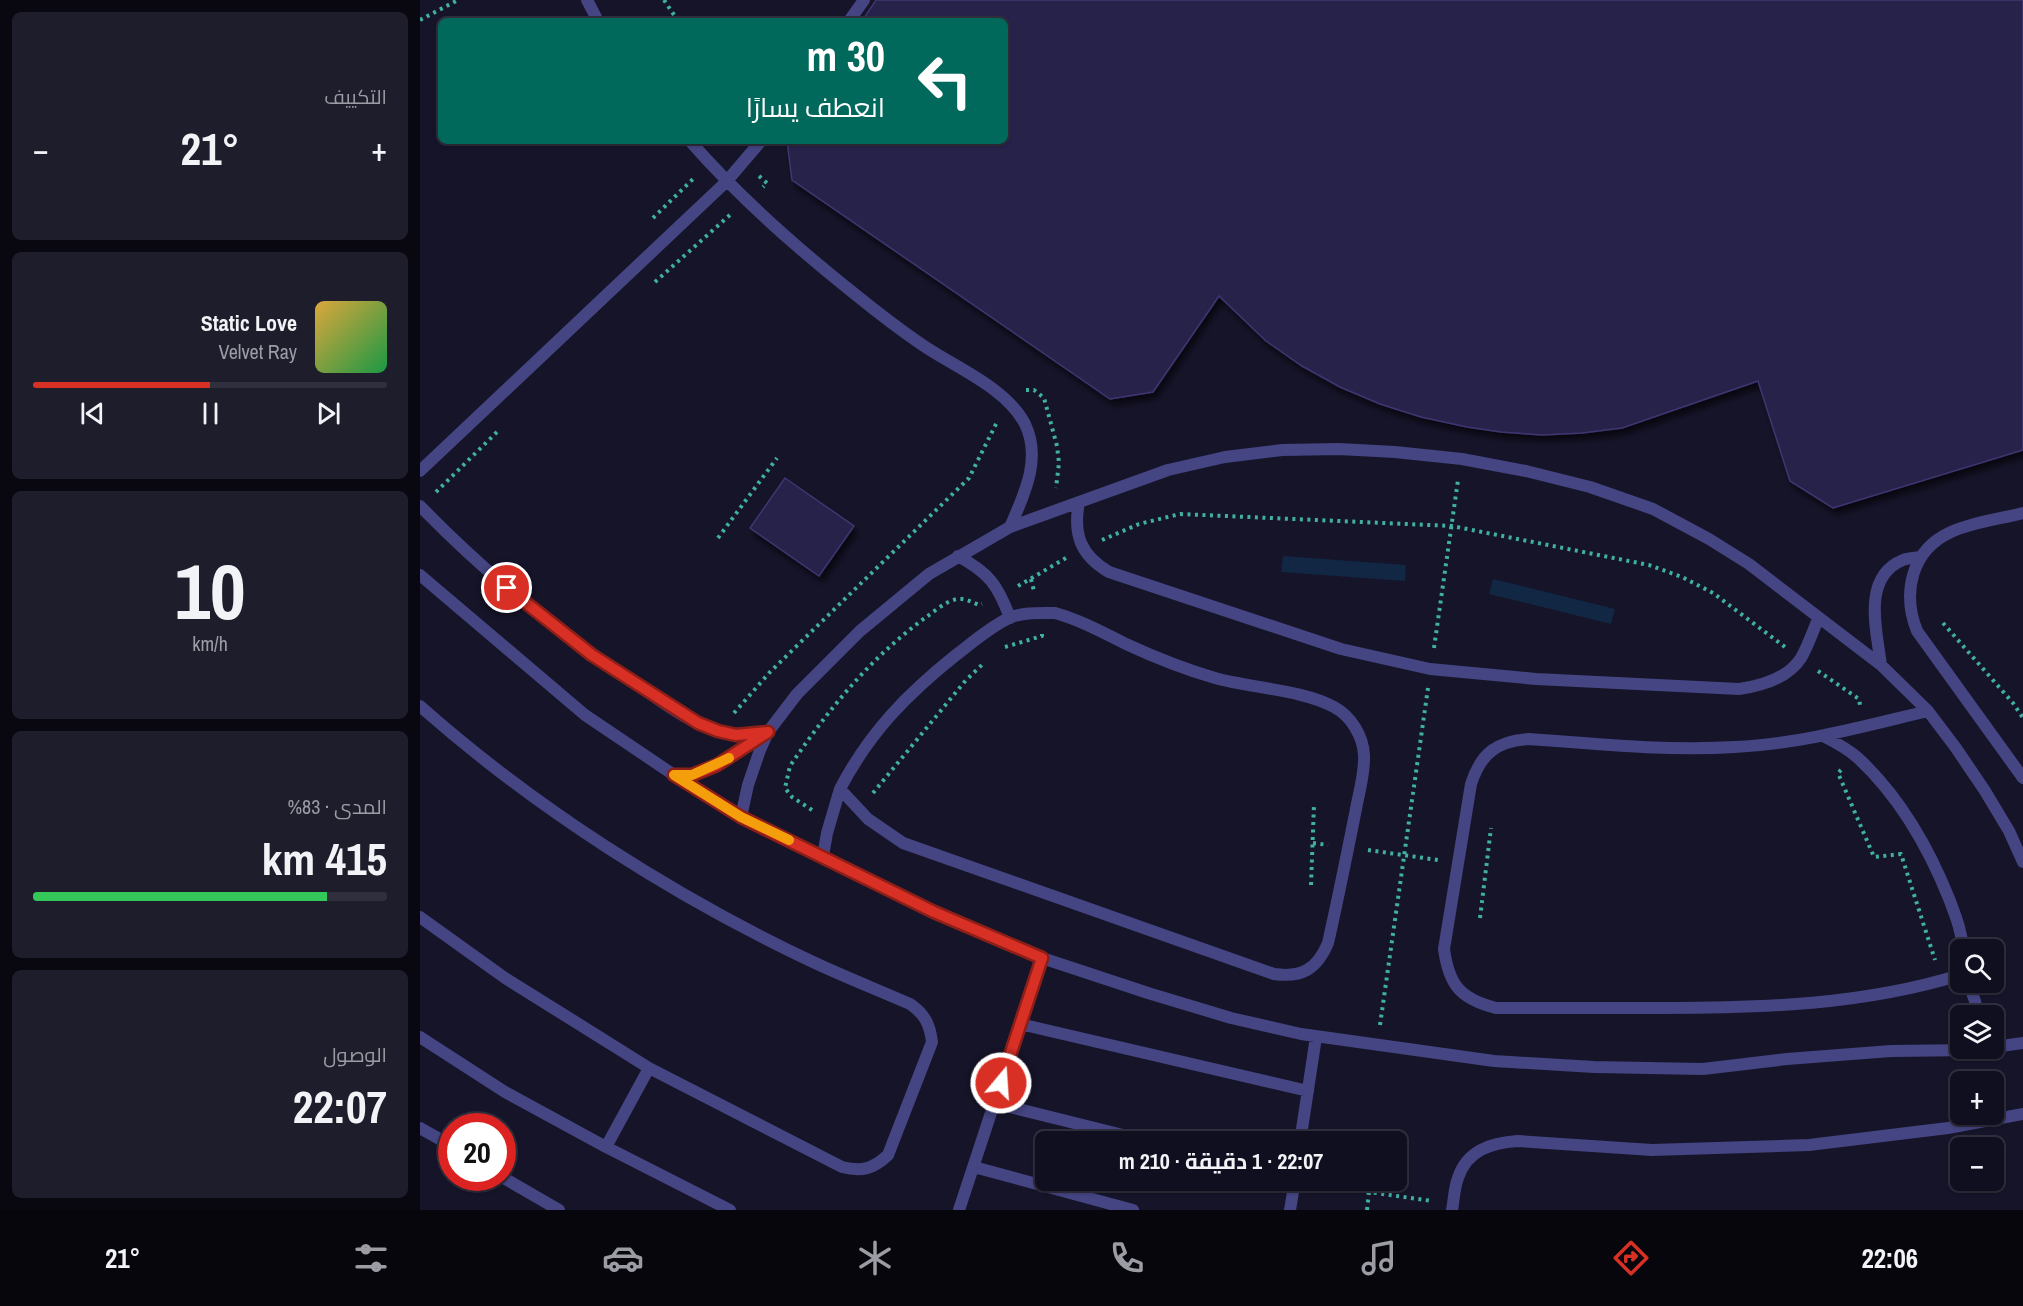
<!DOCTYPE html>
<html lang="ar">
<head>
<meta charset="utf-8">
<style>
  body { margin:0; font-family:"Archivo Narrow",Cairo,sans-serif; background:#1e1d2c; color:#f1f3f6; direction:rtl; height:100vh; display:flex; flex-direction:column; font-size:22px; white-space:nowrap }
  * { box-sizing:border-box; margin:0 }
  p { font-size:20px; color:#9c9ca4 }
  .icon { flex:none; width:33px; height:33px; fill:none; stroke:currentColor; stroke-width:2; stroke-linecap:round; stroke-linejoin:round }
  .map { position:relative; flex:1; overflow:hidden; direction:ltr }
  .drawer { display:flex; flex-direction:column; gap:12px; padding:12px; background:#090811; width:420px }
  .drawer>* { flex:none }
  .hud { position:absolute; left:18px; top:18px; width:570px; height:126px; border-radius:9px; box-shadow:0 2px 4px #0004,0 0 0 2px #302f3d; direction:rtl; background:#00695c; color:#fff; overflow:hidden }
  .buttons { position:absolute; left:1530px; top:939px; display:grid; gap:12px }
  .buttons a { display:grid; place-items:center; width:54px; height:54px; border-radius:9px; background:#100f1f; box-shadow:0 2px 4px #0004,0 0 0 2px #302f3d; font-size:30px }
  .speed { position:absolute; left:18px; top:1113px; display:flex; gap:12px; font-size:30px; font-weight:700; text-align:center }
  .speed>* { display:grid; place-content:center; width:78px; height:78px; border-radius:50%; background:#100f1f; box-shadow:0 2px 4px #0004,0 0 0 2px #302f3d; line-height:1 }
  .speed .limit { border:9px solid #d22; background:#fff; color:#111 }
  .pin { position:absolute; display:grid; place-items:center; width:51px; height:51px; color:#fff; margin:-26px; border:3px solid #fff; border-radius:50%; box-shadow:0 2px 6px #0007 }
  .me { position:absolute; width:66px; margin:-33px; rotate:18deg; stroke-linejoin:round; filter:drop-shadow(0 0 4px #0008) }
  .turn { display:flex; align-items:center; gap:21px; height:126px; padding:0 24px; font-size:27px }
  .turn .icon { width:78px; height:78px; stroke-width:2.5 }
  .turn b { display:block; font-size:42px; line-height:51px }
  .big { font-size:45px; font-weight:700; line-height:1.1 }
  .drawer .card { flex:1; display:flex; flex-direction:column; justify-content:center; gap:9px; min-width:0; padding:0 21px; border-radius:9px; background:#1e1d2c }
  .drawer .dial { align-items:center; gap:0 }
  .dial b { font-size:78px; line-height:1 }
  .song { display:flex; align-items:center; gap:18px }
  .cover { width:72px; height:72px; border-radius:9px; background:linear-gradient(135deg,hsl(40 70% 55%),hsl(140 70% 35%)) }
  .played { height:6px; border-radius:3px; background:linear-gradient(90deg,#d93025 50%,#302f3d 50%) }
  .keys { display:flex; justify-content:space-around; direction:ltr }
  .heat { display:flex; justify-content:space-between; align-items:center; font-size:33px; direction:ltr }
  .charge { height:9px; border-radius:4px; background:linear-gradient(90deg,#34c759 83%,#302f3d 0) }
  .trip { position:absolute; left:615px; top:1131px; width:372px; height:60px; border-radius:9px; background:#100f1f; box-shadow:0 2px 4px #0004,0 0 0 2px #302f3d; font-weight:700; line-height:60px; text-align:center; direction:rtl }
  .tab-bar { display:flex; height:96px; justify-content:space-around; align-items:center; background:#06060c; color:#9c9ca4 }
  .tab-bar .icon { width:42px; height:42px }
  .tab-bar .on { color:#d93025 }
  .tab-bar b { font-size:27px; color:#f1f3f6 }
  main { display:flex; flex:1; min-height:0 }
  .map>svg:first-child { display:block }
</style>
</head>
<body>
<main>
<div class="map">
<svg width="1603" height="1210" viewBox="0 0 1603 1210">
  <defs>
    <filter id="shadow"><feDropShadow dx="3.5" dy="6" stdDeviation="3" flood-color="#0009"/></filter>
  </defs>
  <rect width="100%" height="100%" fill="#161429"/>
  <path fill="#112744" d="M863,556L986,565L985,581L861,572Z
    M1073,579L1195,609L1191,624L1069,594Z"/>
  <path fill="#272248" stroke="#3f3671" stroke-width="1.5" filter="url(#shadow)" d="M456,0H1603V450L1413,508L1370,481L1338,381L1202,428L1162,433L1122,435L1081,432L1047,427L1001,417L960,404L920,387L882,366L846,341L799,296L733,392L690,399L372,180L367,141H585V21H442Z
    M365,478L434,526L399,576L330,528Z"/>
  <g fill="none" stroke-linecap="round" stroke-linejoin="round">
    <path stroke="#3fb0a2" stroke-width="4" stroke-dasharray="3 4.5" stroke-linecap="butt" d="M244,0L258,21
      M0,20L38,0
      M339,176L347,183L343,187
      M233,218L275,177
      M235,282L312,213
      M606,390H614L624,398L637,446L639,463L636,488
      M16,492L77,432
      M298,538L357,458
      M682,540L719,524L760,514L1032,526L1229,565L1262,577L1293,593L1365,647
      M611,579L614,591
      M598,586L646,558
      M1523,623L1593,703L1603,718
      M585,647L622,636V634
      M1014,648L1038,480
      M1398,671L1439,699L1440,705
      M314,713L350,672L549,478L577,422
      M1421,770L1418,773L1454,857L1481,854L1515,960
      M453,793L546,680L565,662
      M392,810L372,797L365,788L370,766C408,710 450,658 505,618C515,611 526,601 537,599C545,598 552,602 559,605L562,604
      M893,843L908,845
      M948,850L1018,860
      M891,885L894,804
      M1060,918L1071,828
      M960,1025L1008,688
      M895,1181L949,1192L1012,1201
      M947,1210L949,1192"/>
    <path stroke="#444582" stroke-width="12" d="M167,0L178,21
      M429,21L444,0
      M270,141C318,196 378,249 436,295C457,312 479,329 501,344C534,367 586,387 605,424C622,459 604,495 590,527
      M0,471L306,182L341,141
      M659,502C653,534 660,555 689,572L921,649L1010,669L1116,679L1319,689C1341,686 1368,678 1381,658C1388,646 1393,631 1398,619
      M0,506C66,574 140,634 219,686C244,703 269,723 298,731C315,736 331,733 348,732
      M1603,513C1580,519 1553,522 1531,532C1491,550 1482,593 1497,631L1603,778
      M538,556C569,573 578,585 590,618
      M0,575L165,715L254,775L321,817L514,912L622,958L728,993L811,1018L881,1034L1074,1061L1174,1067L1283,1069L1367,1059L1471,1051L1555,1050L1566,1048
      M635,613C660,620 682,632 706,644C734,657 764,669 795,678C831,688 883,690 914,707C931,716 943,736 944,755C945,773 939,792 936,809C927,854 918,899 908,943C897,969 882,978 854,974L483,843L448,819L420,789C449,733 487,694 536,655C553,642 570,627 589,618C603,612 620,613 635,613Z
      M1461,665C1457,632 1441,577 1483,560C1488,558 1495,558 1501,557
      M0,706C115,808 255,897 393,962C425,977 458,990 490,1004C505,1014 510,1025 512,1042L468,1155C453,1169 442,1172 422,1167L229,1068L85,978L0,917
      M1508,711C1444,726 1381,744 1315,747C1246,751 1177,744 1109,739C1077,741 1061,753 1051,784L1024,949C1029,986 1041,999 1076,1008C1131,1008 1186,1008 1241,1008C1342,1008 1443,1005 1540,975
      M1403,736C1415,742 1428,749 1438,758C1480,797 1509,848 1530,901C1536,917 1542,932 1543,950
      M254,775H272L297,765L347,732
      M321,817L328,785L340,750L348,732L377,694L440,631L509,574L590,527L748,470L805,457L862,450L919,449L975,452L1042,459L1106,471L1170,487L1233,509L1289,539L1329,564L1461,665L1508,711L1536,748L1565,791L1589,831L1603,862
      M403,856L407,833L420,789
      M1548,982L1555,1001L1558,1016
      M600,1024L888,1091
      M0,1037L85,1092L186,1147L310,1210
      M1574,1047L1603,1043
      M574,1103L731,1142
      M0,1128L32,1146
      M880,1142L896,1037
      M186,1147L229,1068
      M554,1167L713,1210
      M82,1177L139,1210
      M539,1210L622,958
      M870,1210L875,1180
      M1032,1210C1034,1200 1034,1188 1038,1178C1047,1150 1071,1143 1098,1141L1232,1150L1389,1145L1528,1128L1603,1114"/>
  </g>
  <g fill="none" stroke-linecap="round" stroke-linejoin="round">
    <defs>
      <path id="route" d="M87,588L172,655L278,723L298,731L316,735L348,732L297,765L272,775H254L321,817L514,912L622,958L581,1083"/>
    </defs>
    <use href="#route" stroke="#8d1f18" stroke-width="15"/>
    <use href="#route" stroke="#d93025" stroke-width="10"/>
    <path stroke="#f59e0b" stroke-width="10" d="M309,758L272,775H254L321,817L369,840"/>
  </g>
</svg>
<div class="buttons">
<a><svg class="icon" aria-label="search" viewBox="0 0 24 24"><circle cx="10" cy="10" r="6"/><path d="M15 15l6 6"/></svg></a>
<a><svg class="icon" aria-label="layers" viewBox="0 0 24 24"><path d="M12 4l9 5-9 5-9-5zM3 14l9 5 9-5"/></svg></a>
<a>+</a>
<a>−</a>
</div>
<div class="speed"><div class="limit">20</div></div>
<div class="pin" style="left:87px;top:588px;background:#d93025"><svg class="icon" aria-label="arrive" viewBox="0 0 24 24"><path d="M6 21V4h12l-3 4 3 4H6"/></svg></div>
<svg class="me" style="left:581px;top:1083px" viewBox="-20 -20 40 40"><circle r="17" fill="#d93025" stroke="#fff" stroke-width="3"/><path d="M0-11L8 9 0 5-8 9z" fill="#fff"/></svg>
<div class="trip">22:07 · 1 دقيقة · 210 m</div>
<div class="hud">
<div class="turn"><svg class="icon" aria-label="left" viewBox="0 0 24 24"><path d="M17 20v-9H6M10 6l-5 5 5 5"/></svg><div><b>30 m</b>انعطف يسارًا</div></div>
</div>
</div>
<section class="drawer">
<div class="card"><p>التكييف</p>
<div class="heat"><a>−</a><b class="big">21°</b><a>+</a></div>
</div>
<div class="card">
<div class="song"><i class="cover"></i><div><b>Static Love</b><p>Velvet Ray</p></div></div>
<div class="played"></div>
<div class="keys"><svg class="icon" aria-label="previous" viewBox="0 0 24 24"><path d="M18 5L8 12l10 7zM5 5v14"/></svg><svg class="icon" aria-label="pause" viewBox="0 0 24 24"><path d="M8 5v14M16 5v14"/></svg><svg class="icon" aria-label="next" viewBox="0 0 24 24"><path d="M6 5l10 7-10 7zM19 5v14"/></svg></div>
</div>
<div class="card dial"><b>10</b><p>km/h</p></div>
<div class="card"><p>المدى · 83%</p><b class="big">415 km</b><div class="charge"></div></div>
<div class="card"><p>الوصول</p><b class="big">22:07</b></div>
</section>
</main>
<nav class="tab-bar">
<b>22:06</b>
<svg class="icon on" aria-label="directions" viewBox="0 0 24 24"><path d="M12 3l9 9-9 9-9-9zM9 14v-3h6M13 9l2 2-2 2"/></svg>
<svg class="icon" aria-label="music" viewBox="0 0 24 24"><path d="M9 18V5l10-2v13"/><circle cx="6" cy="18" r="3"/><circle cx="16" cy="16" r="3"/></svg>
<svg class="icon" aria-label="phone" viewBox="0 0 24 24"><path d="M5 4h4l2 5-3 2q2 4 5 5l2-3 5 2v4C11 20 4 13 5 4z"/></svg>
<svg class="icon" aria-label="climate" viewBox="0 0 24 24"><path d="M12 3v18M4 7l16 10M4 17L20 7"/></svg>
<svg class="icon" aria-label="car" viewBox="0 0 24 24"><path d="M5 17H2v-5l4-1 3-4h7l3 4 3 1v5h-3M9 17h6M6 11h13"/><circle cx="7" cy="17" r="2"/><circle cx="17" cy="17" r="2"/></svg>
<svg class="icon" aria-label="filters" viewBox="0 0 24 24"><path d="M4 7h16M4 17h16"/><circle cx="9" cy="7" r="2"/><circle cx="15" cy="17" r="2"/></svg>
<b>21°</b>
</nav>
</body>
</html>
